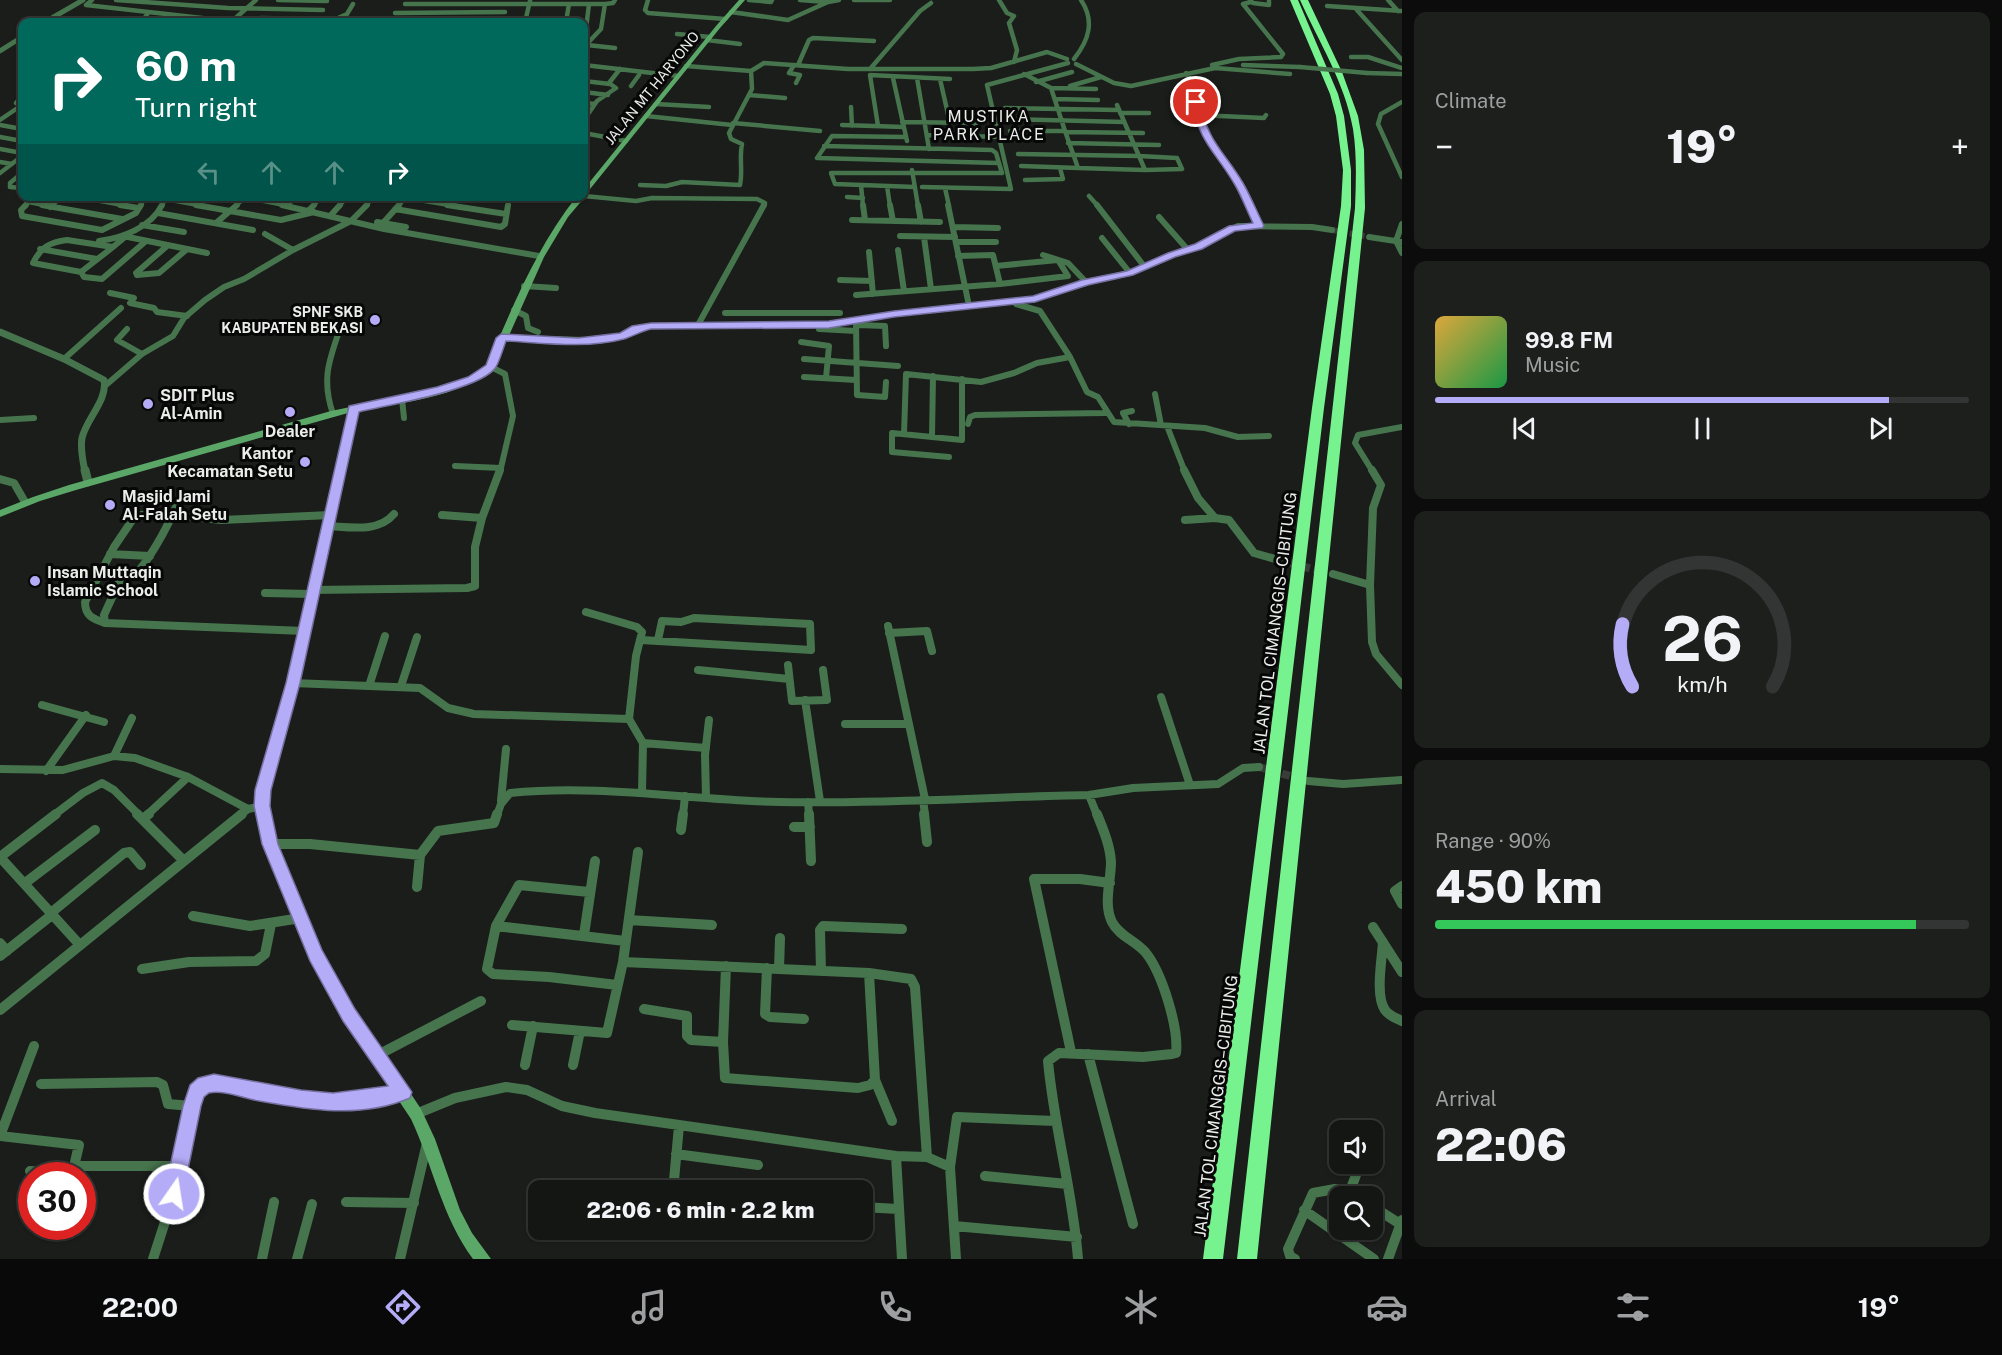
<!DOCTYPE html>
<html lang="en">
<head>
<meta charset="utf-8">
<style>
  body { margin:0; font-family:"Public Sans",sans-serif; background:#1d1f1d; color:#f1f3f6; height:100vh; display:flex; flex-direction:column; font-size:22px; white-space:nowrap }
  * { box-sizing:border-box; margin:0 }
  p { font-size:20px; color:#9d9fa0 }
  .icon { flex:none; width:33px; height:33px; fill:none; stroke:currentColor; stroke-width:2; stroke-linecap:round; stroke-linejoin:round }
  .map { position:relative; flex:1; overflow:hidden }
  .panel { display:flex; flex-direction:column; gap:12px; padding:12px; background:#0b0c0b; width:600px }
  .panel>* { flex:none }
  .guide { position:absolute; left:18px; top:18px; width:570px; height:183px; border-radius:12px; box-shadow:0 2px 4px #0004,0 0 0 2px #333534; background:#00695c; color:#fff; overflow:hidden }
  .fabs { position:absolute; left:1329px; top:1120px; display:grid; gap:12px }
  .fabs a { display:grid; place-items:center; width:54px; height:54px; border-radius:12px; background:#141614; box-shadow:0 2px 4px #0004,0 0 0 2px #333534; font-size:30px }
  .speed { position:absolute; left:18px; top:1162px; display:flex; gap:12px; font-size:30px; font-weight:700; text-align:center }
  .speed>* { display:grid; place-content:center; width:78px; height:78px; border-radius:50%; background:#141614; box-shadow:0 2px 4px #0004,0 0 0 2px #333534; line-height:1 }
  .speed .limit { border:9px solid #d22; background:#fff; color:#111 }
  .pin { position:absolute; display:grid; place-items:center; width:51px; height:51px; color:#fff; margin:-26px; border:3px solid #fff; border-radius:50%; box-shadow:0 2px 6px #0007 }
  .me { position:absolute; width:66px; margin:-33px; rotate:13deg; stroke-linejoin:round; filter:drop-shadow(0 0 4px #0008) }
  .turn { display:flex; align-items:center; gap:21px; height:126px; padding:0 18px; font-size:27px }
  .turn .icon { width:78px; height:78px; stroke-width:2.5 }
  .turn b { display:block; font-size:42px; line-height:51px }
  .lanes { display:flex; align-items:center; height:57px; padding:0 18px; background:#0003; justify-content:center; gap:30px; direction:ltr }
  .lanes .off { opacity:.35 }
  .big { font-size:45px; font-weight:800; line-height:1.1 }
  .panel .tile { flex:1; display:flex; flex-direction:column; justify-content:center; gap:9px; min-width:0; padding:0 21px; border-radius:12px; background:#1d1f1d }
  .panel .dial { align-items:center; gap:0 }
  .dial svg { height:156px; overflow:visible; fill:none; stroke:#333534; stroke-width:7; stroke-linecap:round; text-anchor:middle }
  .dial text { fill:#f1f3f6; stroke:none }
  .song { display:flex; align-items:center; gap:18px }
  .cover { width:72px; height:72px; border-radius:9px; background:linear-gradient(135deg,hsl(40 70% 55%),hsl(140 70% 35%)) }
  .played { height:6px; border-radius:3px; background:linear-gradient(90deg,#b5acf8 85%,#333534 85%) }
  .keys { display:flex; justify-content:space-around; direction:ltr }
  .heat { display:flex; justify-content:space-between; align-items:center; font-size:33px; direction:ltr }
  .charge { height:9px; border-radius:4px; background:linear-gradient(90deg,#34c759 90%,#333534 0) }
  .trip { position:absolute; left:528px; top:1180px; width:345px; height:60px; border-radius:12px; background:#141614; box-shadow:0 2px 4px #0004,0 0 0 2px #333534; font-weight:800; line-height:60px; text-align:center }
  .tab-bar { display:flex; height:96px; justify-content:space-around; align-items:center; background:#080908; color:#9d9fa0 }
  .tab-bar .icon { width:42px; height:42px }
  .tab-bar .current { color:#b5acf8 }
  .tab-bar b { font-size:27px; color:#f1f3f6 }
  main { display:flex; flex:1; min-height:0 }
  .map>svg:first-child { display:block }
</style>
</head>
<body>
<main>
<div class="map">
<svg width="1402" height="1259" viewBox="0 0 1402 1259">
  <rect width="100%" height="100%" fill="#1a1d1a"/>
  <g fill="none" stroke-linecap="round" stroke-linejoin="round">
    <path stroke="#393c39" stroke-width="6" stroke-dasharray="6 3" stroke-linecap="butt" d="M1332,230L1369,237"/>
    <path stroke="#393c39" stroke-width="8" stroke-dasharray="8 4" stroke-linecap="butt" d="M1279,560L1323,572
      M1259,767L1301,779"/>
    <path stroke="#46744d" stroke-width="4.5" d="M92,0L86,5L211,19
      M116,0L228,8L323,10
      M278,0L327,1
      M648,0L645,10L648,13L725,19
      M749,0L771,2L772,0
      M800,0L826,2
      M854,0H890
      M999,0L1007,13L1014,16L1009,23L1017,50L1014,62
      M1250,0L1253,3L1269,5V1
      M1388,0L1398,11
      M405,4H605L613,3L615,0
      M1327,6L1402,11
      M1356,9L1402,60
      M731,12L788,20L828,2L839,0
      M148,13L143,20L166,22
      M395,13L505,12
      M261,18L317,19
      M391,21L503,20
      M231,22L256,0
      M329,22L347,14L353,4
      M525,22L530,1
      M566,22L569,4
      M586,29L589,4
      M677,34L710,37
      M707,40L740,44
      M587,45L615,48
      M584,47L601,29L605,4
      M1351,57H1368L1402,68
      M1074,59C1089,40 1095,21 1081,0
      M1076,64L1114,83L1131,86L1215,68L1290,74
      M584,65L678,76
      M794,65L789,73L800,75L796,83
      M798,65L809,40L813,38L874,41
      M1212,65L1239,59L1281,57L1283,54L1243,4L1251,2
      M1243,65L1300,67
      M686,66L751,71L764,63L848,69H973L991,68L1047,52L1067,59
      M870,69L920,11L931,3
      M1186,73L1196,88V108L1209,142L1239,183L1250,206
      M1367,73L1402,74
      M1024,74L1051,88L1096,89
      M893,78L907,141
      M917,78L929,149
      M940,79L950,123
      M584,81L610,84
      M1036,82L1072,72
      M631,86L639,75
      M1070,86L1101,77
      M584,92L608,95
      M22,95L16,103L22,105
      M749,95L785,98
      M1055,99L1098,100
      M1402,102L1381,114L1378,124L1402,177
      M584,103L595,104
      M656,104L709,107
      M851,107L852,126
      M1005,108L1119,110
      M1120,113H1149
      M1198,115L1264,118L1266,115
      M646,116L732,125
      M1008,119L1124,122
      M0,120L22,105
      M584,120L597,101L616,88L609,83L620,69
      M902,122L975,123L977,128
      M733,123L820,131
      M0,125L22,129
      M842,125L904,127
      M878,126L870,75L950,79
      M1010,131H1065L1051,88
      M1065,132L1143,133
      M584,133L626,141
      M927,135L1000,137
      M0,137L22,141
      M906,137L832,136L817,158L998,163
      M1068,143L1159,145
      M824,146L992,150L996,153L1002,173H831L835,184L915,187
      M0,149L22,153
      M1018,154L1139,156L1117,105
      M1139,156L1177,158L1182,169L1145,170Z
      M0,162L12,164
      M1021,166L1078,168L1065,131
      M1078,168L1145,170
      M912,170L918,206
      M0,173L22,156
      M1025,180L1063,179L1060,168
      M640,185L666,186L682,182L740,185C743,171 739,158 742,144L731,139L729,133L752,89L751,71
      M861,185L863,206
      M887,186L890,206
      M10,187V183L22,173
      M10,187L22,188
      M922,187L1011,189L987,85L1068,63
      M945,188L949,206
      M73,196L128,206
      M237,196L290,206
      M481,196L509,201
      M584,196L636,201L652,198L757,199L765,203L764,206
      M1089,196L1098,206
      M847,197L863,198
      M406,198L456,206
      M165,199L204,206
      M24,206L28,202L50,206
      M51,206L62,196
      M140,206L146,196
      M162,206L166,196
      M235,206L247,196
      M287,206L296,196
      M313,206L322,196
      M339,206L348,196
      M365,206L375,196
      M398,206L407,196
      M508,206L509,196"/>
    <path stroke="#46744d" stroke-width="6" d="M26,205L21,210L22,216L102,230L136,213L141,205
      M42,205L122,219
      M120,205L139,208
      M196,205L281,220L314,212
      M282,205L384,229L539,256
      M447,205L506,214
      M863,205L865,220
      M890,205L893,221
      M918,205L921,222
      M948,205L968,301
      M1097,205L1144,266
      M1249,205L1259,226
      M50,207L53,205
      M395,209L501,227L505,224L508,205
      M309,210L314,205
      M158,213L253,230
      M331,215L340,205
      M1159,217L1188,250
      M852,220L940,222
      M377,222L406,227
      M216,223L237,205
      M383,223L399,205
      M1402,224L1396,241L1402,253
      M142,225L184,232
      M953,227L998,228
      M265,234L293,250
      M123,236L207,253
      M900,236L955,237
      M924,237L931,289
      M1369,237L1402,242
      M1102,238L1130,273
      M67,240L113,247L81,272L33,263C41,247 50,242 67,240Z
      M99,241C123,238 151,227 162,205
      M956,242H996
      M113,247L125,237
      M40,249L97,259
      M898,250L904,291
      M869,252L873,294
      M1043,255L1068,263L1086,282
      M958,256L993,255L1000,284L1068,276L1058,260L996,266
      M81,272L84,277L102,279L146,241
      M137,275L159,273L186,250
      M137,275L136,273L167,246
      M840,280L872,281
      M524,286L556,288
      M110,293L134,298L130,303L154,308L157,312L187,316
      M856,295L1000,284
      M1016,304L1040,311L1070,357L1087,392L1098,397L1114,422L1205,428L1238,437L1269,436
      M514,310L526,316L528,328L538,332
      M725,313H840
      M856,322L857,395L885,397L886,382
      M698,325L764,205
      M858,325L885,326L886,346
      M127,329L117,340L142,354
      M819,329L856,331
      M501,338L590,340L620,336L651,326L829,324L894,314L1035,299L1086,282L1130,273L1171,255L1199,246L1238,226L1312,227L1332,230
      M801,342L829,346L826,378
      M64,359L121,308
      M804,359L898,366
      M491,367L505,374L513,416L500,472
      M804,377L856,380
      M106,385L142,354L173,336L184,318L205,300L224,287L244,279L293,250L351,221L367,205
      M1155,394L1161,425
      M402,399L404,418
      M333,414C320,376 331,356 343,320
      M0,420L34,418
      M968,424L970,417L975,415L1106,413
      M1129,424L1123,413L1132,411
      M1167,426L1185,472
      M904,434L906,374L981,382L1014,373L1037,363L1070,357
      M932,437L933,376
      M949,457L892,452V433L962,440V379
      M455,466L501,468
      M1373,472L1355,443L1358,435L1402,427"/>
    <path stroke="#46744d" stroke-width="8" d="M1184,470L1198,498L1215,518
      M1372,470L1381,485L1373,508L1370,585L1372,642L1376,654L1402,685
      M0,479L14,483L25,502
      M442,515L482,518
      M1185,520L1215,518L1229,520L1254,553L1279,560
      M327,526C350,527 378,533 394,514
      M110,554L150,556
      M1333,574L1370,585
      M312,590L467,588L475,586V547L482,518L500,470
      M265,593L311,594
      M586,612L637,627L642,632L636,656L629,719
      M105,623L104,615L121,578L124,574L137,573C156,550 169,524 181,496
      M888,626L925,799
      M304,631L105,623C93,619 85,616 85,602L114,547L135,516L155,513L221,520L330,515
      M889,633L927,631L932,651
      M641,640L811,650L810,624L694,618L681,622L662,621L658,640
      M788,665L792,701L827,700L823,670
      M698,670L789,679
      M293,683L420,688L448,708L474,714L629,719L643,743L642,792
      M369,686L385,636
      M401,686L417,637
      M1161,697L1190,785
      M805,700L820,801
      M42,705L104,722
      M845,724H909
      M643,743L706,748
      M114,756L132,718
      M0,769L63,770L114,756L135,758L188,777L248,809
      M46,771L86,715
      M1308,781L1343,784L1402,780
      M1089,795L1097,815
      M706,797L705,755L709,720
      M923,799L925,815
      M501,801L506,749
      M808,802L809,815
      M54,815L83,793L102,783L114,790L139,815
      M147,815L188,777
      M240,815L248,809L262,806
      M497,815L501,804L510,793C600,784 689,800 779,802C881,804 987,797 1089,795L1133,788L1218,784L1243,768L1259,767
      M683,815L685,796"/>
    <path stroke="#46744d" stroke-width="10" d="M137,814L183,860
      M809,814L811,861
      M924,814L927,842
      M143,819L149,814
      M794,827H810
      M681,830L683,814
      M270,844H310L420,855L438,831L494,823L497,814
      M0,857L56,814
      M0,857L79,944
      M25,883L95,830
      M1402,886L1395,891L1402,904
      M417,887L420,855
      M589,892L519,885L496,926L487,969L493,974L549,977L617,985
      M52,912L124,853L130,852L141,865
      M193,916L250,926L301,918
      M629,920L712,925
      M496,926L625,941
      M1373,927L1402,972
      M584,935L595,861
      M1383,942C1382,959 1375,996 1385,1010C1389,1016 1396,1018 1402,1021
      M0,943L7,951
      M0,956L53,914
      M623,962L869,973L911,979L915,987L927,1157
      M726,966L723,1042L725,1078L858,1088L870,1085L875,1080L869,973
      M767,968L765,1014L770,1017L804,1019
      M142,969L189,962L256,961L265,954L271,924
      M779,969L780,938
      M821,971L820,930L823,926L902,929
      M644,1009L687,1016V1036L691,1040L723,1042
      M0,1010L242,814
      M512,1025L607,1033L623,962L638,852
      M1071,1052L1034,879H1080L1110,883
      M1088,1054L1133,1224
      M376,1056L481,1001
      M525,1065L533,1026
      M573,1065L580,1031
      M875,1080L892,1121
      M41,1084L157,1082L163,1085L168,1104L192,1106
      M416,1114L455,1098L506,1087L527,1090L562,1106L595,1113L896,1156L927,1157L950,1167L956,1259
      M676,1154L758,1165
      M896,1156L902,1259
      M74,1166H180
      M950,1167L957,1117L1056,1121
      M30,1171L72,1175L79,1145L0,1136L34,1046
      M985,1176L1067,1184
      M673,1191L679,1126
      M346,1202L414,1203
      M1372,1206L1400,1224
      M862,1207L898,1209
      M1304,1210L1374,1259
      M954,1226L1077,1237
      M153,1259L174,1194L192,1106L196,1093L203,1085C222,1077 281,1097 304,1100C337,1104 370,1100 402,1092
      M262,1259L274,1202
      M297,1259L312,1204
      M400,1259L427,1143
      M1078,1259C1073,1192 1054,1128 1048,1061L1059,1053L1143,1057L1172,1054L1176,1053C1179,1028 1162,973 1146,953C1136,941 1119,936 1112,922C1103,904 1111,881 1111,862C1110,845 1103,829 1097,814
      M1295,1259L1290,1256L1288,1249L1313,1193L1335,1189L1350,1191L1359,1167
      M1388,1259L1402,1220"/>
    <path stroke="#46744d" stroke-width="5" d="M45,22L83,0
      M0,51L22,37"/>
    <path stroke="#46744d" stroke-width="7" d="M0,332L64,359L104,380C108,400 86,419 82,438C80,449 83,461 85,472"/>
    <path stroke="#46744d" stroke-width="9" d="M85,470L88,482"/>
    <path fill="#5aa768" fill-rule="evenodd" d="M739,0H745L720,28L586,194L584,195V198L568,217L544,257L494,369C456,398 403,402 357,411L298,683L269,790L270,821L284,866L336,981L421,1109L435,1139L460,1210L472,1233L491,1259H473C442,1217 433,1166 411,1119L326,991L272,866L258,821L257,790L288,683L348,413L76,490L40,501L0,517V510L33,497L69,485L331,411L437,389L475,374L487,366C513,306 536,248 577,196H584V189L716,26Z"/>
    <path fill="#76f38f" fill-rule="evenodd" d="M1290,0H1298L1338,94L1344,116L1351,170V206L1324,408L1223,1259H1203L1312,408L1341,206L1343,170L1336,116L1330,94Z
      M1300,0H1308L1342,72L1358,116L1364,150L1365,208L1257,1259H1237L1355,208C1356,182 1357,155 1353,129C1345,83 1319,42 1300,0Z"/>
    <path stroke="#46744d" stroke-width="4.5" d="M1300,67L1367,73"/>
  </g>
  <path fill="#b5acf8" stroke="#7670a1" stroke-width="1.5" d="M1196,99L1200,102C1208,143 1224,151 1243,183C1251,197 1257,212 1264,226L1262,228L1235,231L1202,249L1175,257L1133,275L1088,285L1035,302L894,317L829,328L651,329C641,331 634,336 624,339C586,349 544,343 506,341C503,349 500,360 496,367C481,390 387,405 359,412L300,683L271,790L270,806L278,844L322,950L355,1009L412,1092L410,1098C361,1119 309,1110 259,1101C243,1098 224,1090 209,1093L204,1097L201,1106L183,1194L181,1201L174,1204L167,1201L164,1194L183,1106L190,1085L198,1078L214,1074L301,1090L333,1093L388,1086L343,1021L310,961L262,844L254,806L255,790L286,683L349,406L437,387L468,377L486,365L496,338L501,334L578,338L620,333L632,326L651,323L829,321L894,311L1033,296L1082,280L1127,271L1168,253L1195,244L1229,226L1253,223C1247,211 1242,197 1235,185C1216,152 1199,143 1192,102Z"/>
  <g fill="#b5acf8" stroke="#060706" stroke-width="2">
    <circle cx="375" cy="320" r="6"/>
    <circle cx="148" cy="404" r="6"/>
    <circle cx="290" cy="412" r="6"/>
    <circle cx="305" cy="462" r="6"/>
    <circle cx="110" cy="505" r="6"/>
    <circle cx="35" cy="581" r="6"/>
  </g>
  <g text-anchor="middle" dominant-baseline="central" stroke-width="6" stroke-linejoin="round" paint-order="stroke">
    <g font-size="14" fill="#ebedeb" stroke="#060706">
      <text transform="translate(652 88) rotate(-51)">JALAN MT HARYONO</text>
    </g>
    <g font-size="14" font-weight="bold" fill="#ebedeb" stroke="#060706" text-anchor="end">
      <text x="363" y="312">SPNF SKB<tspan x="363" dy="16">KABUPATEN BEKASI</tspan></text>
    </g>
    <g font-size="16" letter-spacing="1.5" fill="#ebedeb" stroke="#060706">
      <text x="989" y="116">MUSTIKA<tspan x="989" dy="18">PARK PLACE</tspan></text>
    </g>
    <g font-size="16" font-weight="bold" fill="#ebedeb" stroke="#060706" text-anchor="start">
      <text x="160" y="395">SDIT Plus<tspan x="160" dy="18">Al-Amin</tspan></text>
      <text x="290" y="431" text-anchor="middle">Dealer</text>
      <text x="293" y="453" text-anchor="end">Kantor<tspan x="293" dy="18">Kecamatan Setu</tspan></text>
      <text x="122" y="496">Masjid Jami<tspan x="122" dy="18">Al-Falah Setu</tspan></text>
      <text x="47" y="572">Insan Muttaqin<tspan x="47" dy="18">Islamic School</tspan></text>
    </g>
    <g font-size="16" fill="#ebedeb" stroke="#060706">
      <text transform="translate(1275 623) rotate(-83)">JALAN TOL CIMANGGIS–CIBITUNG</text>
      <text transform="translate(1216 1106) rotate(-83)">JALAN TOL CIMANGGIS–CIBITUNG</text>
    </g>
  </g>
</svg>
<div class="fabs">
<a><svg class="icon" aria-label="sound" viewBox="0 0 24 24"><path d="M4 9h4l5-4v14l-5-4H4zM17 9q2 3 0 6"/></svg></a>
<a><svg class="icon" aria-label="search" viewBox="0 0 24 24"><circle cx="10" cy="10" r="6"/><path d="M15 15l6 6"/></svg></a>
</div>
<div class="speed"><div class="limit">30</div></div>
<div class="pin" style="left:1196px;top:102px;background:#d93025"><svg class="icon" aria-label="arrive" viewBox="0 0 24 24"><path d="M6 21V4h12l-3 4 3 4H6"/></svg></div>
<svg class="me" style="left:174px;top:1194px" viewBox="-20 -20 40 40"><circle r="17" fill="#b5acf8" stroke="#fff" stroke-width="3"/><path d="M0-11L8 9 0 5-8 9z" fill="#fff"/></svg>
<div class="trip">22:06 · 6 min · 2.2 km</div>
<div class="guide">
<div class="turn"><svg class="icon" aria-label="right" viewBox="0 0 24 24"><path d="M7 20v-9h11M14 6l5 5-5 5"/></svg><div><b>60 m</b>Turn right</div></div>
<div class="lanes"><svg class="icon off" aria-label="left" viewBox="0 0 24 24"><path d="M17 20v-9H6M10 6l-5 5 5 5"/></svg><svg class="icon off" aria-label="ahead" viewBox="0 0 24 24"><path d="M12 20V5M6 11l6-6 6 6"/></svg><svg class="icon off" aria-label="ahead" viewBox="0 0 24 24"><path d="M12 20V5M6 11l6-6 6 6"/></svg><svg class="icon" aria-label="right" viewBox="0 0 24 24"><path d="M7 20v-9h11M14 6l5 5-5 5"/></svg></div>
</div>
</div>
<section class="panel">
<div class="tile"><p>Climate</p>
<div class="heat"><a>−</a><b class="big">19°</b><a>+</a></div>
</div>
<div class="tile">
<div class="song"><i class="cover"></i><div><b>99.8 FM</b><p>Music</p></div></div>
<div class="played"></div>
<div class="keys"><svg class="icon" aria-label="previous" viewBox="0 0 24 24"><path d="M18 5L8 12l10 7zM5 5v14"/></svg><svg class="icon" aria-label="pause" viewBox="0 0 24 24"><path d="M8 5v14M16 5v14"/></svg><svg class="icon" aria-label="next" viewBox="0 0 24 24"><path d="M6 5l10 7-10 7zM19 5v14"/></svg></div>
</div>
<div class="tile dial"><svg viewBox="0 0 100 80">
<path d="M14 69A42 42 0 1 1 86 69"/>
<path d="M14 69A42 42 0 0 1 9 37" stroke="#b5acf8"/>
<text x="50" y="56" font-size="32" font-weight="700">26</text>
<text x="50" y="72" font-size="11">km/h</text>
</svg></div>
<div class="tile"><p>Range · 90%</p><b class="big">450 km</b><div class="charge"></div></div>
<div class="tile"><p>Arrival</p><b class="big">22:06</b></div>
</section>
</main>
<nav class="tab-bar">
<b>22:00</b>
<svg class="icon current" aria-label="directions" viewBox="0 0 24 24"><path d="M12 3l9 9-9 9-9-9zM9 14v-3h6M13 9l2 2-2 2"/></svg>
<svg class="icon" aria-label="music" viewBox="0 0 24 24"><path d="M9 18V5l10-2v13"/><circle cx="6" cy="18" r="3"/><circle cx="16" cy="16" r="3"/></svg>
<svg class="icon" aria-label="phone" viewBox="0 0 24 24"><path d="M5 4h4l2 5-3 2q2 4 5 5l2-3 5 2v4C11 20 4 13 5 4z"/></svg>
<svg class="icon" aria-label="climate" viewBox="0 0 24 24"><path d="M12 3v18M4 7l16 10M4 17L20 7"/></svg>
<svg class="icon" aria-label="car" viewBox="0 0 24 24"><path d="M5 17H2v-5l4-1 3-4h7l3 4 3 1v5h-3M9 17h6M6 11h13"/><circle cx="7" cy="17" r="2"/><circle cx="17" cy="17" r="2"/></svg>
<svg class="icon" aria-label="filters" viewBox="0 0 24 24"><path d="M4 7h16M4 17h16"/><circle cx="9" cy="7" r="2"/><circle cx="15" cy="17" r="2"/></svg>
<b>19°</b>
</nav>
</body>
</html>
